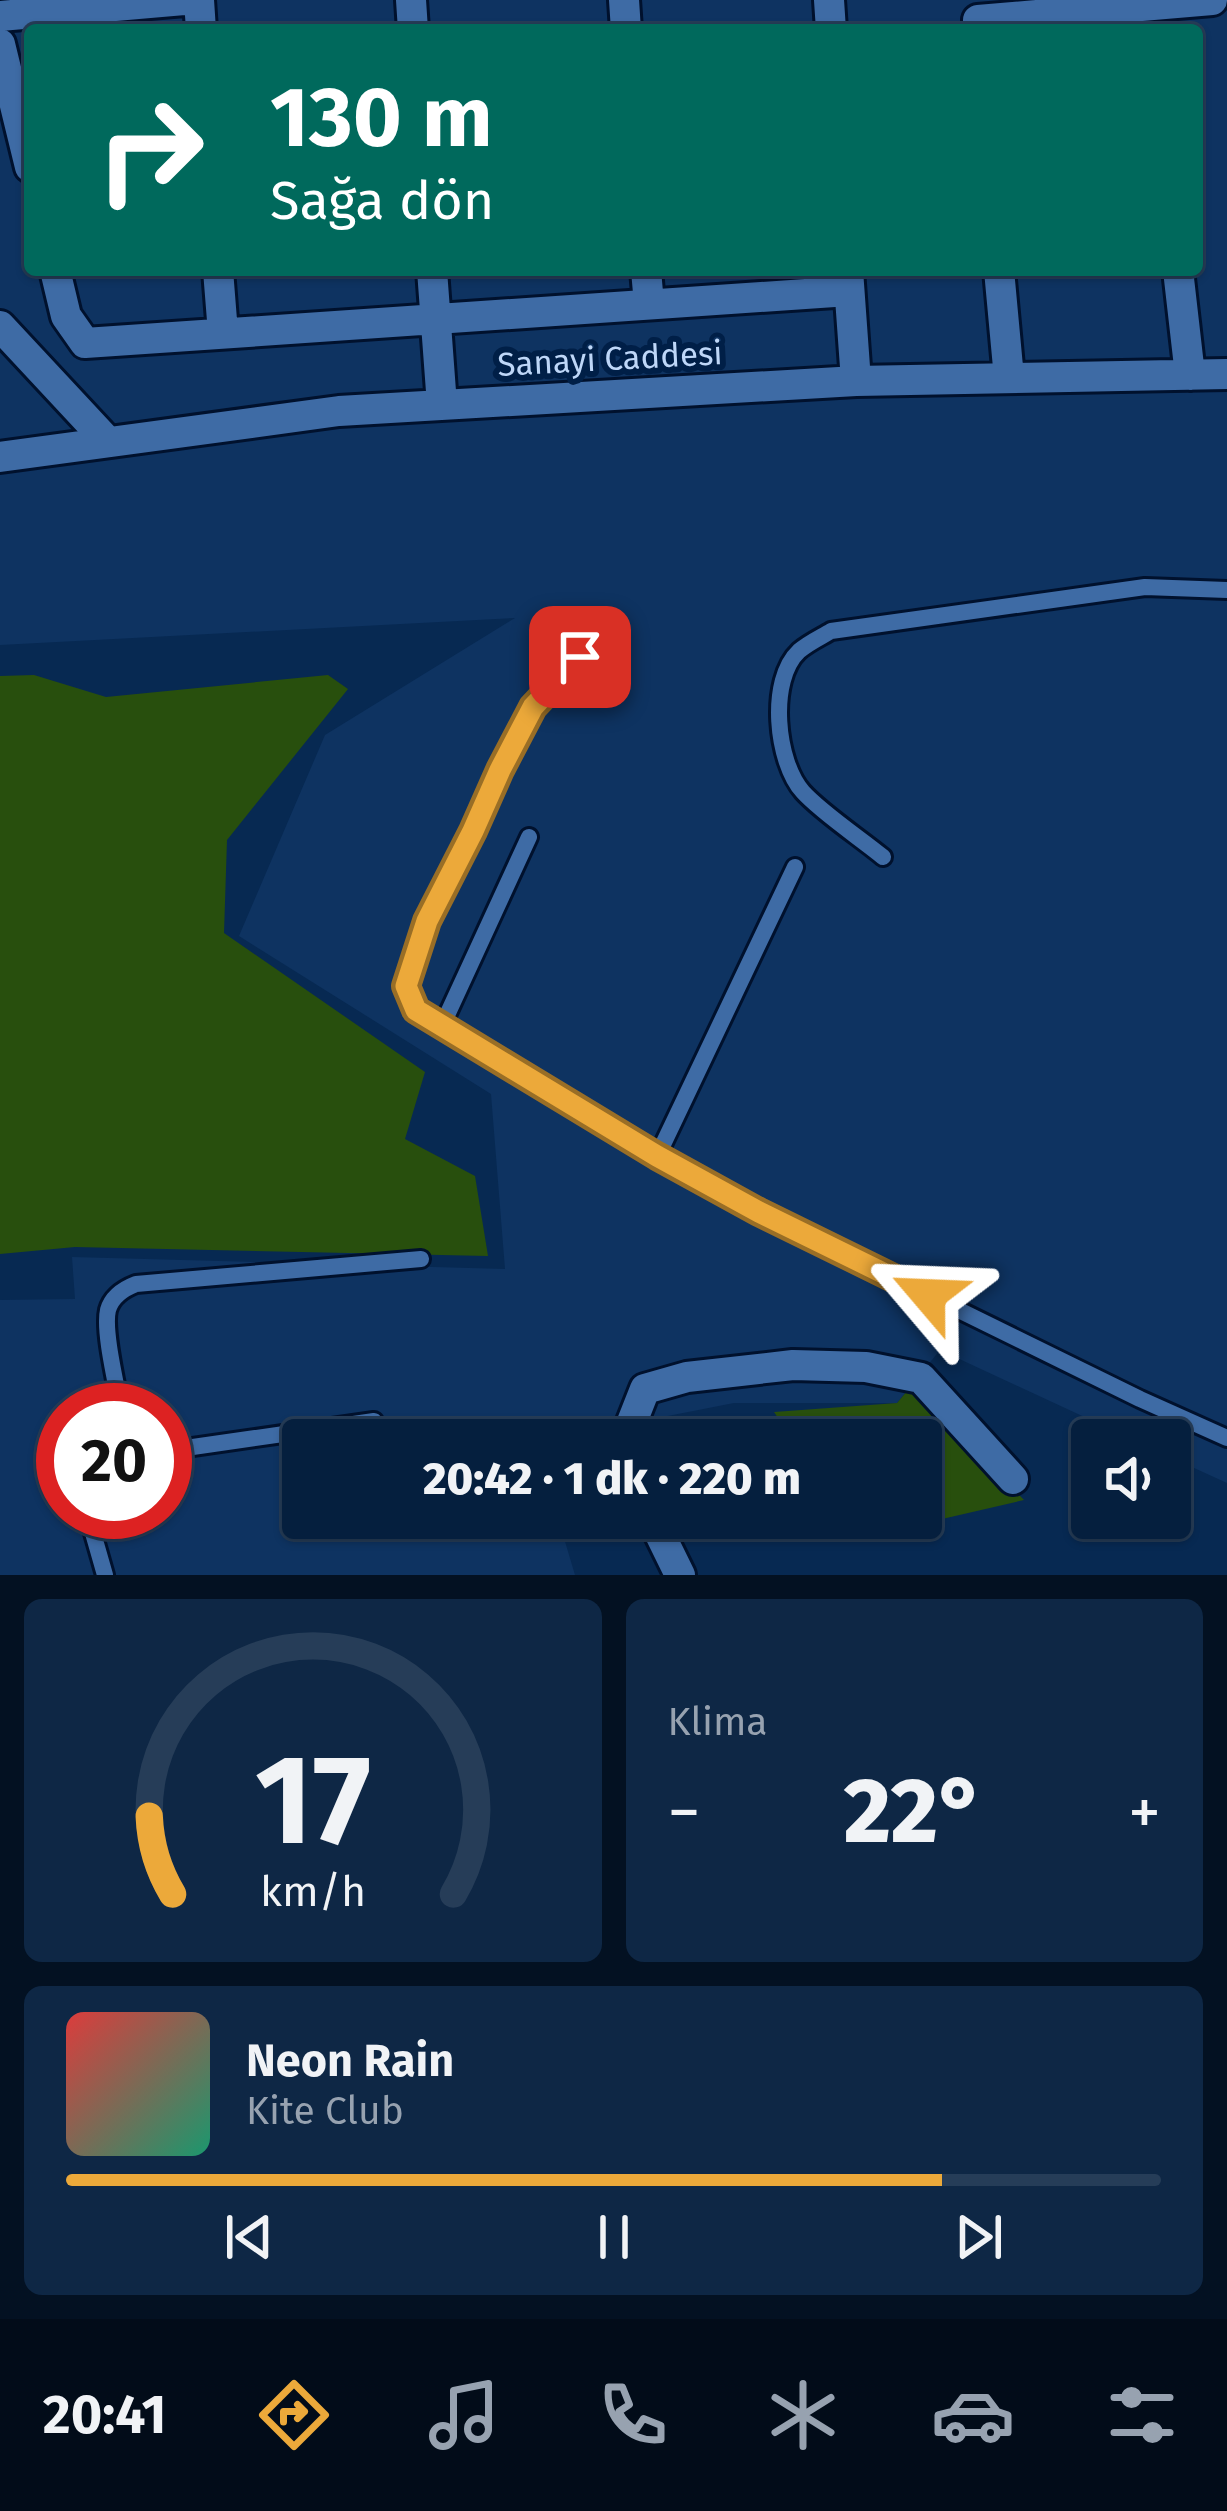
<!DOCTYPE html>
<html lang="tr">
<head>
<meta charset="utf-8">
<style>
  body { margin:0; font-family:"Fira Sans",sans-serif; background:#0e2745; color:#f1f3f6; height:100vh; display:flex; flex-direction:column; font-size:45px; white-space:nowrap }
  * { box-sizing:border-box; margin:0 }
  p { font-size:39px; color:#97a2b0 }
  .icon { flex:none; width:66px; height:66px; fill:none; stroke:currentColor; stroke-width:2; stroke-linecap:round; stroke-linejoin:round }
  .map { position:relative; height:1575px; overflow:hidden }
  .drawer { display:flex; flex-direction:column; gap:24px; padding:24px; background:#031122; flex:1 }
  .drawer>* { flex:none }
  .guide { position:absolute; left:24px; top:24px; width:1179px; height:252px; border-radius:12px; box-shadow:0 3px 9px #0004,0 0 0 3px #263d58; background:#00695c; color:#fff; overflow:hidden }
  .buttons { position:absolute; left:1071px; top:1419px; display:grid; gap:24px }
  .buttons a { display:grid; place-items:center; width:120px; height:120px; border-radius:12px; background:#051f3e; box-shadow:0 3px 9px #0004,0 0 0 3px #263d58; font-size:60px }
  .speed { position:absolute; left:36px; top:1383px; display:flex; gap:24px; font-size:60px; font-weight:700; text-align:center }
  .speed>* { display:grid; place-content:center; width:156px; height:156px; border-radius:50%; background:#051f3e; box-shadow:0 3px 9px #0004,0 0 0 3px #263d58; line-height:1 }
  .speed .limit { border:18px solid #d22; background:#fff; color:#111 }
  .pin { position:absolute; display:grid; place-items:center; width:102px; height:102px; color:#fff; margin:-51px; border-radius:24px; box-shadow:0 6px 18px #0006 }
  .me { position:absolute; width:132px; margin:-66px; rotate:296deg; stroke-linejoin:round; filter:drop-shadow(0 0 9px #0008) }
  .turn { display:flex; align-items:center; gap:42px; height:252px; padding:0 48px; font-size:54px }
  .turn .icon { width:156px; height:156px; stroke-width:2.5 }
  .turn b { display:block; font-size:84px; line-height:102px }
  .big { font-size:90px; font-weight:800; line-height:1.1 }
  .drawer .widget { flex:1; display:flex; flex-direction:column; justify-content:center; gap:18px; min-width:0; padding:0 42px; border-radius:18px; background:#0e2745 }
  .drawer .dial { align-items:center; gap:0 }
  .dial svg { height:312px; overflow:visible; fill:none; stroke:#263d58; stroke-width:7; stroke-linecap:round; text-anchor:middle }
  .dial text { fill:#f1f3f6; stroke:none }
  .song { display:flex; align-items:center; gap:36px }
  .cover { width:144px; height:144px; border-radius:18px; background:linear-gradient(135deg,hsl(0 70% 55%),hsl(160 70% 35%)) }
  .played { height:12px; border-radius:6px; background:linear-gradient(90deg,#eca93a 80%,#263d58 80%) }
  .keys { display:flex; justify-content:space-around; direction:ltr }
  .heat { display:flex; justify-content:space-between; align-items:center; font-size:66px; direction:ltr }
  .drawer .tiles { flex:1; display:grid; gap:24px; grid-template-columns:1fr 1fr }
  .widget:last-child { grid-column:span 2 }
  .trip { position:absolute; left:282px; top:1419px; width:660px; height:120px; border-radius:12px; background:#051f3e; box-shadow:0 3px 9px #0004,0 0 0 3px #263d58; font-weight:800; line-height:120px; text-align:center }
  .dock { display:flex; height:192px; justify-content:space-around; align-items:center; background:#020c19; color:#97a2b0 }
  .dock .icon { width:84px; height:84px }
  .dock .active { color:#eca93a }
  .dock b { font-size:54px; color:#f1f3f6 }
  .map>svg:first-child { display:block }
</style>
</head>
<body>
<div class="map">
<svg width="1227" height="1575" viewBox="0 0 1227 1575">
  <rect width="100%" height="100%" fill="#072952"/>
  <path fill="#0e3361" fill-rule="evenodd" d="M0,0H1227V1483L1170,1457V1440H1134L940,1350L897,1403H734L545,1440H303V1518H558L575,1575H0V1300L75,1299L72,1257L505,1269L491,1094L239,936L325,735L515,618L0,645ZM30,30H1197V270H30ZM63,1410H165V1512H63Z"/>
  <path fill="#284f0d" d="M34,675L106,697L328,675L348,689L227,840L224,933L425,1072L405,1139L475,1176L488,1256L75,1247L0,1254V676Z
    M913,1384L1024,1500L860,1538L847,1518H921V1440H793L774,1412L897,1403Z"/>
  <g fill="none" stroke-linecap="round" stroke-linejoin="round">
    <defs>
      <path id="lane" d="M580,657L533,707L500,770L473,831L427,921L406,986L416,1010L657,1157L759,1212L1140,1399L1227,1438
        M883,857C860,838 822,813 803,792C776,762 768,680 799,651C808,643 821,637 831,631L1145,587L1227,590
        M442,1026L529,837
        M657,1157L795,867
        M121,1410C117,1387 103,1331 108,1310C112,1296 123,1289 136,1284L421,1259
        M165,1451L374,1421
        M87,1512L105,1575"/>
      <path id="street" d="M199,0L201,30
        M411,0L413,30
        M624,0L626,30
        M829,0L831,30
        M0,16L184,0
        M978,30V20L1212,0
        M0,44L30,167
        M55,270L66,316L85,343L849,291
        M218,270L223,333
        M432,270L442,405
        M646,270L649,304
        M848,270L856,381
        M999,270L1009,378
        M1178,270L1190,375
        M0,326L108,442
        M0,457L339,411L856,381L1227,374
        M631,1440L630,1427L645,1389L687,1377L793,1365L866,1367L921,1378L1013,1479
        M652,1518L680,1575"/>
    </defs>
    <use href="#lane" stroke="#00112d" stroke-width="22"/>
    <use href="#street" stroke="#00112d" stroke-width="36"/>
    <use href="#lane" stroke="#3e6ba5" stroke-width="16"/>
    <use href="#street" stroke="#3e6ba5" stroke-width="30"/>
  </g>
  <g fill="none" stroke-linecap="round" stroke-linejoin="round">
    <defs>
      <path id="route" d="M580,657L533,707L500,770L473,831L427,921L406,986L416,1010L657,1156L759,1212L928,1295"/>
    </defs>
    <use href="#route" stroke="#996e26" stroke-width="30"/>
    <use href="#route" stroke="#eca93a" stroke-width="21"/>
  </g>
  <g text-anchor="middle" dominant-baseline="central" stroke-width="12" stroke-linejoin="round" paint-order="stroke">
    <g font-size="33" fill="#bed7f8" stroke="#001f47">
      <text transform="translate(610 359) rotate(-3)">Sanayi Caddesi</text>
    </g>
  </g>
</svg>
<div class="buttons">
<a><svg class="icon" aria-label="sound" viewBox="0 0 24 24"><path d="M4 9h4l5-4v14l-5-4H4zM17 9q2 3 0 6"/></svg></a>
</div>
<div class="speed"><div class="limit">20</div></div>
<div class="pin" style="left:580px;top:657px;background:#d93025"><svg class="icon" aria-label="arrive" viewBox="0 0 24 24"><path d="M6 21V4h12l-3 4 3 4H6"/></svg></div>
<svg class="me" style="left:928px;top:1295px" viewBox="-20 -20 40 40"><path d="M0-17L14 15 0 8-14 15z" fill="#eca93a" stroke="#fff" stroke-width="4"/></svg>
<div class="trip">20:42 · 1 dk · 220 m</div>
<div class="guide">
<div class="turn"><svg class="icon" aria-label="right" viewBox="0 0 24 24"><path d="M7 20v-9h11M14 6l5 5-5 5"/></svg><div><b>130 m</b>Sağa dön</div></div>
</div>
</div>
<section class="drawer">
<div class="tiles">
<div class="widget dial"><svg viewBox="0 0 100 80">
<path d="M14 69A42 42 0 1 1 86 69"/>
<path d="M14 69A42 42 0 0 1 8 49" stroke="#eca93a"/>
<text x="50" y="56" font-size="32" font-weight="700">17</text>
<text x="50" y="72" font-size="11">km/h</text>
</svg></div>
<div class="widget"><p>Klima</p>
<div class="heat"><a>−</a><b class="big">22°</b><a>+</a></div>
</div>
<div class="widget">
<div class="song"><i class="cover"></i><div><b>Neon Rain</b><p>Kite Club</p></div></div>
<div class="played"></div>
<div class="keys"><svg class="icon" aria-label="previous" viewBox="0 0 24 24"><path d="M18 5L8 12l10 7zM5 5v14"/></svg><svg class="icon" aria-label="pause" viewBox="0 0 24 24"><path d="M8 5v14M16 5v14"/></svg><svg class="icon" aria-label="next" viewBox="0 0 24 24"><path d="M6 5l10 7-10 7zM19 5v14"/></svg></div>
</div>
</div>
</section>
<nav class="dock">
<b>20:41</b>
<svg class="icon active" aria-label="directions" viewBox="0 0 24 24"><path d="M12 3l9 9-9 9-9-9zM9 14v-3h6M13 9l2 2-2 2"/></svg>
<svg class="icon" aria-label="music" viewBox="0 0 24 24"><path d="M9 18V5l10-2v13"/><circle cx="6" cy="18" r="3"/><circle cx="16" cy="16" r="3"/></svg>
<svg class="icon" aria-label="phone" viewBox="0 0 24 24"><path d="M5 4h4l2 5-3 2q2 4 5 5l2-3 5 2v4C11 20 4 13 5 4z"/></svg>
<svg class="icon" aria-label="climate" viewBox="0 0 24 24"><path d="M12 3v18M4 7l16 10M4 17L20 7"/></svg>
<svg class="icon" aria-label="car" viewBox="0 0 24 24"><path d="M5 17H2v-5l4-1 3-4h7l3 4 3 1v5h-3M9 17h6M6 11h13"/><circle cx="7" cy="17" r="2"/><circle cx="17" cy="17" r="2"/></svg>
<svg class="icon" aria-label="filters" viewBox="0 0 24 24"><path d="M4 7h16M4 17h16"/><circle cx="9" cy="7" r="2"/><circle cx="15" cy="17" r="2"/></svg>
</nav>
</body>
</html>
